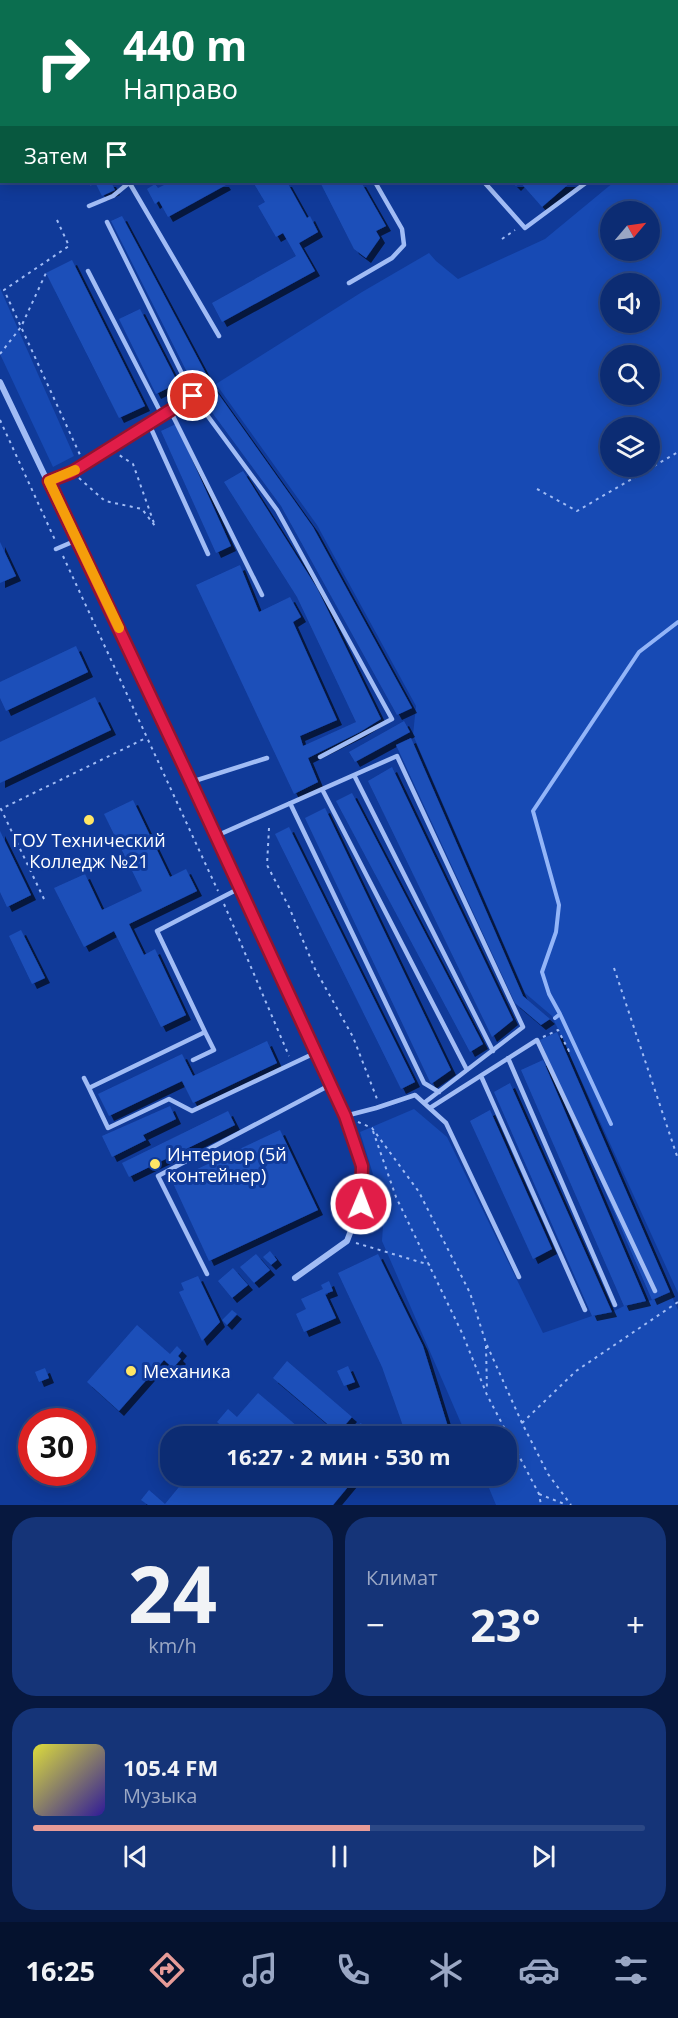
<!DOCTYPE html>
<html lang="ru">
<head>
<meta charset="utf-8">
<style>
  body { margin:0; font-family:"Open Sans",sans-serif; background:#153478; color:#f1f3f6; height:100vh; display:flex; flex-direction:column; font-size:22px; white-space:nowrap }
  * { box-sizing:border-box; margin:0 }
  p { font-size:20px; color:#9aa7c4 }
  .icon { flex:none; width:33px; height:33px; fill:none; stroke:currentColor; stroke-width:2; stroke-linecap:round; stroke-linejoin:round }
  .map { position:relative; height:1505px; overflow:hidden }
  .details { display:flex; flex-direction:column; gap:12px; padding:12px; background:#07183f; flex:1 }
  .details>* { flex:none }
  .top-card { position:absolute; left:0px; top:0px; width:678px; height:183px; box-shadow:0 3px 15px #0003,0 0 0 2px #2c4885; background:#0b6e4f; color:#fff; overflow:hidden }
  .needle { width:39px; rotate:61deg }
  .fabs { position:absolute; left:600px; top:201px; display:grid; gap:12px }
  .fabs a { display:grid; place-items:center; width:60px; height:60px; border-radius:50%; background:#0c2c73; box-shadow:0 3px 15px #0003,0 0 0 2px #2c4885; font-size:30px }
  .speed { position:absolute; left:18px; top:1408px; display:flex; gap:12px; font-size:30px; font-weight:700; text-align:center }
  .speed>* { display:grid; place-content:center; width:78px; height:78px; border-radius:50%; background:#0c2c73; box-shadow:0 3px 15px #0003,0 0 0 2px #2c4885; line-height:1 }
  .speed .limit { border:9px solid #d22; background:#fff; color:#111 }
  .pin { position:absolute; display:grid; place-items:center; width:51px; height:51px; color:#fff; margin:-26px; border:3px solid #fff; border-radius:50%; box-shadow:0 2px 6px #0007 }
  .me { position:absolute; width:66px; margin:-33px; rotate:1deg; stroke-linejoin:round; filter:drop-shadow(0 0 4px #0008) }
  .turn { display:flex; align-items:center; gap:21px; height:126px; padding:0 24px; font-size:27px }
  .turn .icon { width:78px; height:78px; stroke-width:2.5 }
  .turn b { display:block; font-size:42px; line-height:51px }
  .then { display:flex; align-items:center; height:57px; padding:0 24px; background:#0003; gap:12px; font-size:22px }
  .big { font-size:45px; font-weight:700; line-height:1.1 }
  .details .tile { flex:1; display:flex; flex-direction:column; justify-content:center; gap:9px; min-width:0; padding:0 21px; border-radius:24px; background:#153478 }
  .details .dial { align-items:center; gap:0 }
  .dial b { font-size:78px; line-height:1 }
  .song { display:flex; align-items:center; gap:18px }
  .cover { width:72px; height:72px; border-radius:9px; background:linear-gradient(135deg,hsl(60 70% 55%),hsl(250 70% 35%)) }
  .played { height:6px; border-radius:3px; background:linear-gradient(90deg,#e69b98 55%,#2c4885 55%) }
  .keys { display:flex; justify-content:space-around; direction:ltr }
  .heat { display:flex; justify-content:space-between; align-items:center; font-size:33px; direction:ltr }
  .details .tiles { flex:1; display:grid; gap:12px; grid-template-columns:1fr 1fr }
  .tile:last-child { grid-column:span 2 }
  .trip { position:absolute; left:160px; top:1426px; width:357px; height:60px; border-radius:24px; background:#0c2c73; box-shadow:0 3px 15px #0003,0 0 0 2px #2c4885; font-weight:700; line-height:60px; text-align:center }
  .tabs { display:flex; height:96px; justify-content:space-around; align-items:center; background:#05122e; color:#9aa7c4 }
  .tabs .icon { width:42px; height:42px }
  .tabs .selected { color:#e69b98 }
  .tabs b { font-size:27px; color:#f1f3f6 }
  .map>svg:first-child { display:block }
</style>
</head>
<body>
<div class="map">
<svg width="678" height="1505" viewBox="0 0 678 1505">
  <defs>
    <filter id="shadow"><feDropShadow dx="5" dy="5" stdDeviation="0" flood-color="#0009"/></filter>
  </defs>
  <rect width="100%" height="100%" fill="#103a99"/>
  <path fill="#174ab4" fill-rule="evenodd" d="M678,128V1293L552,1016L525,993L413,735L416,706L317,525L216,384L362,292L429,253L436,261L458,279L545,239L614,182H676V129ZM610,212H650V250H610ZM610,284H650V322H610ZM610,356H650V394H610ZM610,428H650V466H610Z
    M0,288L74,456L53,467L0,354Z
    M414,1109L447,1137L543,1333L592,1316L612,1312L624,1306L652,1300L670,1292L678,1310V1505H496L484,1476H507V1437H467L382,1241L384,1210L360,1132Z"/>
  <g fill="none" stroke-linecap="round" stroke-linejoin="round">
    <path stroke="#93b5f8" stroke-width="4" d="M560,1014L611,1124
      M555,1018L560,1014L549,994L542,972L556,932L559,905L533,811L639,652L678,622"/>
  </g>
  <path fill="#1d4fb9" filter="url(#shadow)" d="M101,182H111L115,190L102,196L96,184Z
    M170,182H224L226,185L168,217L159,201L155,204L147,189L155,184L158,188Z
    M253,182H287L307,218L310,216L318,232L299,243L315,271L222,322L212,303L296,256L283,233L276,237L258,206L265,202Z
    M320,182H361L386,226L376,231L380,238L366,258L354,249Z
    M512,182H571L542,207L520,182L516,186Z
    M122,216L212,385L313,527L412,708L397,715L281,506L197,392L111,221Z
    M72,260L145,406L119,418L46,273Z
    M140,309L178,383L156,394L119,319Z
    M176,424L231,546L216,553L161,431Z
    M243,471L317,588L381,719L360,732L308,758L318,782L294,794L196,585L240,565L259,612L290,597L301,617L293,622L337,720L300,736L303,746L356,722L297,597L224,482Z
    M0,542L16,576L0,583Z
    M76,646L88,672L6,711L0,698V682Z
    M95,697L111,730L0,783V742Z
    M404,721L410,732L355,762L349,752Z
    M411,738L523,996L550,1019L541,1025L515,1003L396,745Z
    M392,767L513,1020L492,1037L368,781Z
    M352,793L483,1044L470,1052L336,801Z
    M133,800L170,877L186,869L197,891L129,924L144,955L155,949L186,1015L161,1027L114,931L84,947L54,888L85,874L102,910L142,891L104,814Z
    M325,808L451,1070L431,1084L305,818Z
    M289,827L415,1082L401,1089L275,834Z
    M0,831L31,895L7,907L0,892Z
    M21,930L45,978L32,984L9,936Z
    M557,1032L670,1292L652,1300L540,1040Z
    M267,1041L277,1063L193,1103L182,1081L109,1116L98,1094L182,1054L193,1076Z
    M543,1060L646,1301L624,1306L521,1070Z
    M510,1083L612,1312L592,1316L494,1092Z
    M170,1106L176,1119L143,1135L146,1140L112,1157L102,1136Z
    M490,1110L552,1249L533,1259L470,1121Z
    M228,1111L235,1125L129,1177L122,1163Z
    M280,1130L318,1210L209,1261L172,1181Z
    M270,1251L277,1260L271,1265L263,1257Z
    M256,1254L270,1270L254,1283L240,1267Z
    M378,1254L423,1346L449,1430L428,1437H407L382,1367L338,1273Z
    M233,1268L248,1285L232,1298L218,1281Z
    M198,1276L220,1322L202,1341L179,1292L184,1290L181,1283Z
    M329,1281L333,1291L325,1294L336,1318L304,1332L296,1314L306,1309L301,1299L323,1289L321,1285Z
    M232,1310L237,1314L227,1325L222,1320Z
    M137,1325L170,1354L177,1346L182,1351L178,1356L181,1359L173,1368L164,1360L119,1411L87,1382Z
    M287,1361L352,1417L338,1433L273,1378Z
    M348,1366L355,1382L344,1386L337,1371Z
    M45,1368L49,1378L39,1382L35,1372Z
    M258,1393L310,1437H220L226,1430L217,1422L228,1409L237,1417Z
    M361,1423L369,1437H355L351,1429Z
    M188,1476H357L333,1505H148L141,1500L149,1490L165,1504Z"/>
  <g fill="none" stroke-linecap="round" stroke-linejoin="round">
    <path stroke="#a1bcf5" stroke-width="2" stroke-dasharray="3 4.5" stroke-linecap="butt" d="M619,0L620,2
      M669,0L670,2
      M574,2L575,0
      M676,14L678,17
      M676,27L678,26
      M91,182L92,187
      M445,182H446
      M57,220L69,246L4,290L81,457
      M502,239L515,230
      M0,354L21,327L46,273
      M0,420L55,540
      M79,478L105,501L142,509L155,526L133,464L116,453
      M537,489L577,511L678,452
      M63,556L218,891
      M269,828L267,865L289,907L315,969L353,1037L377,1099
      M44,899L1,809L146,738
      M224,904L289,1056
      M614,968L678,1159
      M543,1037L558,1030L569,1051L570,1050
      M358,1122L372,1128L419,1192L470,1293L486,1343L522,1423L548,1474L571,1505
      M373,1131L396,1197L463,1335L487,1395L539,1494L541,1505
      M356,1243L430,1265
      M486,1346L487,1391
      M522,1423L576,1371L678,1302
      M539,1494L567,1505"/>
    <path stroke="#a1bcf5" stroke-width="4.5" d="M150,0L154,2
      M317,0L319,2
      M605,0L606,2
      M174,2V0
      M355,2L356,0
      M597,2L599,0
      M676,82L678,83
      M676,104L678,103
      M129,182L219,336
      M484,182L525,228L587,182
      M89,206L113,196L130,182
      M107,222L193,396
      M88,271L162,415
      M349,283L392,258L404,245L402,229L375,182
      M170,410L262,595
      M149,424L208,554
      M49,481L72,472L193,396L277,510L392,719L320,757
      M56,549L77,540
      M354,775L493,1051
      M191,782L267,758
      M322,789L467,1070
      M290,803L424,1083L439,1092
      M216,836L397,756L523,1027L424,1103
      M240,888L157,931L205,1032L89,1088L108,1128L169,1099L192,1111L315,1053
      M508,1058L615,1305
      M193,1060L214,1050L205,1032
      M481,1076L585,1310
      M84,1078L89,1088
      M430,1108L537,1040L655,1291
      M345,1116L376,1108L415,1095L446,1123L519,1277
      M207,1274L158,1176L330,1085"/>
    <path stroke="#a1bcf5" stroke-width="6" d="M0,382L191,782L345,1116L362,1166L361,1204L347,1241L295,1278"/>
  </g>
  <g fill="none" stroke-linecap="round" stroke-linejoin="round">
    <defs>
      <path id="route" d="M193,396L72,472L49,481L191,782L345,1116L362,1166L361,1204"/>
    </defs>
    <use href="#route" stroke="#92132f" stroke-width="15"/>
    <use href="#route" stroke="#e11d48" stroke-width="10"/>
    <path stroke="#f59e0b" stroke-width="10" d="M75,470L49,481L119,628"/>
  </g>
  <g fill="#ffe665" stroke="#103a99" stroke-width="2">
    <circle cx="89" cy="820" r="6"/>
    <circle cx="155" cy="1164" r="6"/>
    <circle cx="131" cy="1371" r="6"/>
  </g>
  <g text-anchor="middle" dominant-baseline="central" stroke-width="6" stroke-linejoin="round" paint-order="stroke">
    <g font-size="18" fill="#fff" stroke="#103a99" text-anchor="start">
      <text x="89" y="840" text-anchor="middle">ГОУ Технический<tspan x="89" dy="21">Колледж №21</tspan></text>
      <text x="167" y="1154">Интериор (5й<tspan x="167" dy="21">контейнер)</tspan></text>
      <text x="143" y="1371">Механика</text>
    </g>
  </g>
</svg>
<div class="fabs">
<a><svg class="needle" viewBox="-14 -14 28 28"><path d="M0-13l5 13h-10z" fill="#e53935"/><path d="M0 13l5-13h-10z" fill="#9aa7c4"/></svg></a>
<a><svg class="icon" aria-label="sound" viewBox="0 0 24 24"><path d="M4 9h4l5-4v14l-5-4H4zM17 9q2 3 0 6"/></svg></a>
<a><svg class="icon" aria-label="search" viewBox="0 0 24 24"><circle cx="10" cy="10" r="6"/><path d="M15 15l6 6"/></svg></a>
<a><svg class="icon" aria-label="layers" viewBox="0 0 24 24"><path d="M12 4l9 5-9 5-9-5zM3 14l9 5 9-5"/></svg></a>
</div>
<div class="speed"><div class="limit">30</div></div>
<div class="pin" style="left:193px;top:396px;background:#d93025"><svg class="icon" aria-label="arrive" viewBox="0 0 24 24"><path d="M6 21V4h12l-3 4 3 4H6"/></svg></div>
<svg class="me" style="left:361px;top:1204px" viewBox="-20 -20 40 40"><circle r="17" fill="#e11d48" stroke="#fff" stroke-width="3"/><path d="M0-11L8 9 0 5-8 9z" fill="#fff"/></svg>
<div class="trip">16:27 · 2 мин · 530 m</div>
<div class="top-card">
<div class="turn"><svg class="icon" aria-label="right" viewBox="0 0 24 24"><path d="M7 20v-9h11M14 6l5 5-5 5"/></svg><div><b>440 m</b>Направо</div></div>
<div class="then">Затем<svg class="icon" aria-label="arrive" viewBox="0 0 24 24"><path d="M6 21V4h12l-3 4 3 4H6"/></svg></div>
</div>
</div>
<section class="details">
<div class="tiles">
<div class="tile dial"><b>24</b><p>km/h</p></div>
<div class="tile"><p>Климат</p>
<div class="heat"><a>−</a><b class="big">23°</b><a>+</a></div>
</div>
<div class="tile">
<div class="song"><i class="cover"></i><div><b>105.4 FM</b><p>Музыка</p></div></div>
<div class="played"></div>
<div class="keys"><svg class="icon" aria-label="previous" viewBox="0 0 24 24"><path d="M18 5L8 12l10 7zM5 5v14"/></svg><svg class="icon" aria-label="pause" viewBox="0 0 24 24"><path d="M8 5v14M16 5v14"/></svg><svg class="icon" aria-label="next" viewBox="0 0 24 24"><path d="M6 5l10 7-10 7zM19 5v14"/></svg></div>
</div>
</div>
</section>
<nav class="tabs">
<b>16:25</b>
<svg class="icon selected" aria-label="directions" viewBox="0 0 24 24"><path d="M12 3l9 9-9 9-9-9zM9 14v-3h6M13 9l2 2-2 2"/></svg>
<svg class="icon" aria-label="music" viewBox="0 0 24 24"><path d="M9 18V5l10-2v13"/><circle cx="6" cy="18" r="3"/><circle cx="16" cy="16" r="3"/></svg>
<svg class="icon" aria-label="phone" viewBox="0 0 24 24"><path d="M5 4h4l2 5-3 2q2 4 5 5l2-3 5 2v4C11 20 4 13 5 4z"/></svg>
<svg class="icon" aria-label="climate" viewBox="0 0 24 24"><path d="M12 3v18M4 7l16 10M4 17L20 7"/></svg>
<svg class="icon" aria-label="car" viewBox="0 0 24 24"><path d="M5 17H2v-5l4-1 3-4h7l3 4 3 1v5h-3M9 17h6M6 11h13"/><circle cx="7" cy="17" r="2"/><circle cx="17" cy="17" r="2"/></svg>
<svg class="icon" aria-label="filters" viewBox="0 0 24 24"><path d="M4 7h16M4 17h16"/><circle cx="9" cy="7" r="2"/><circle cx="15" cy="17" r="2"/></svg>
</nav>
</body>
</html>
